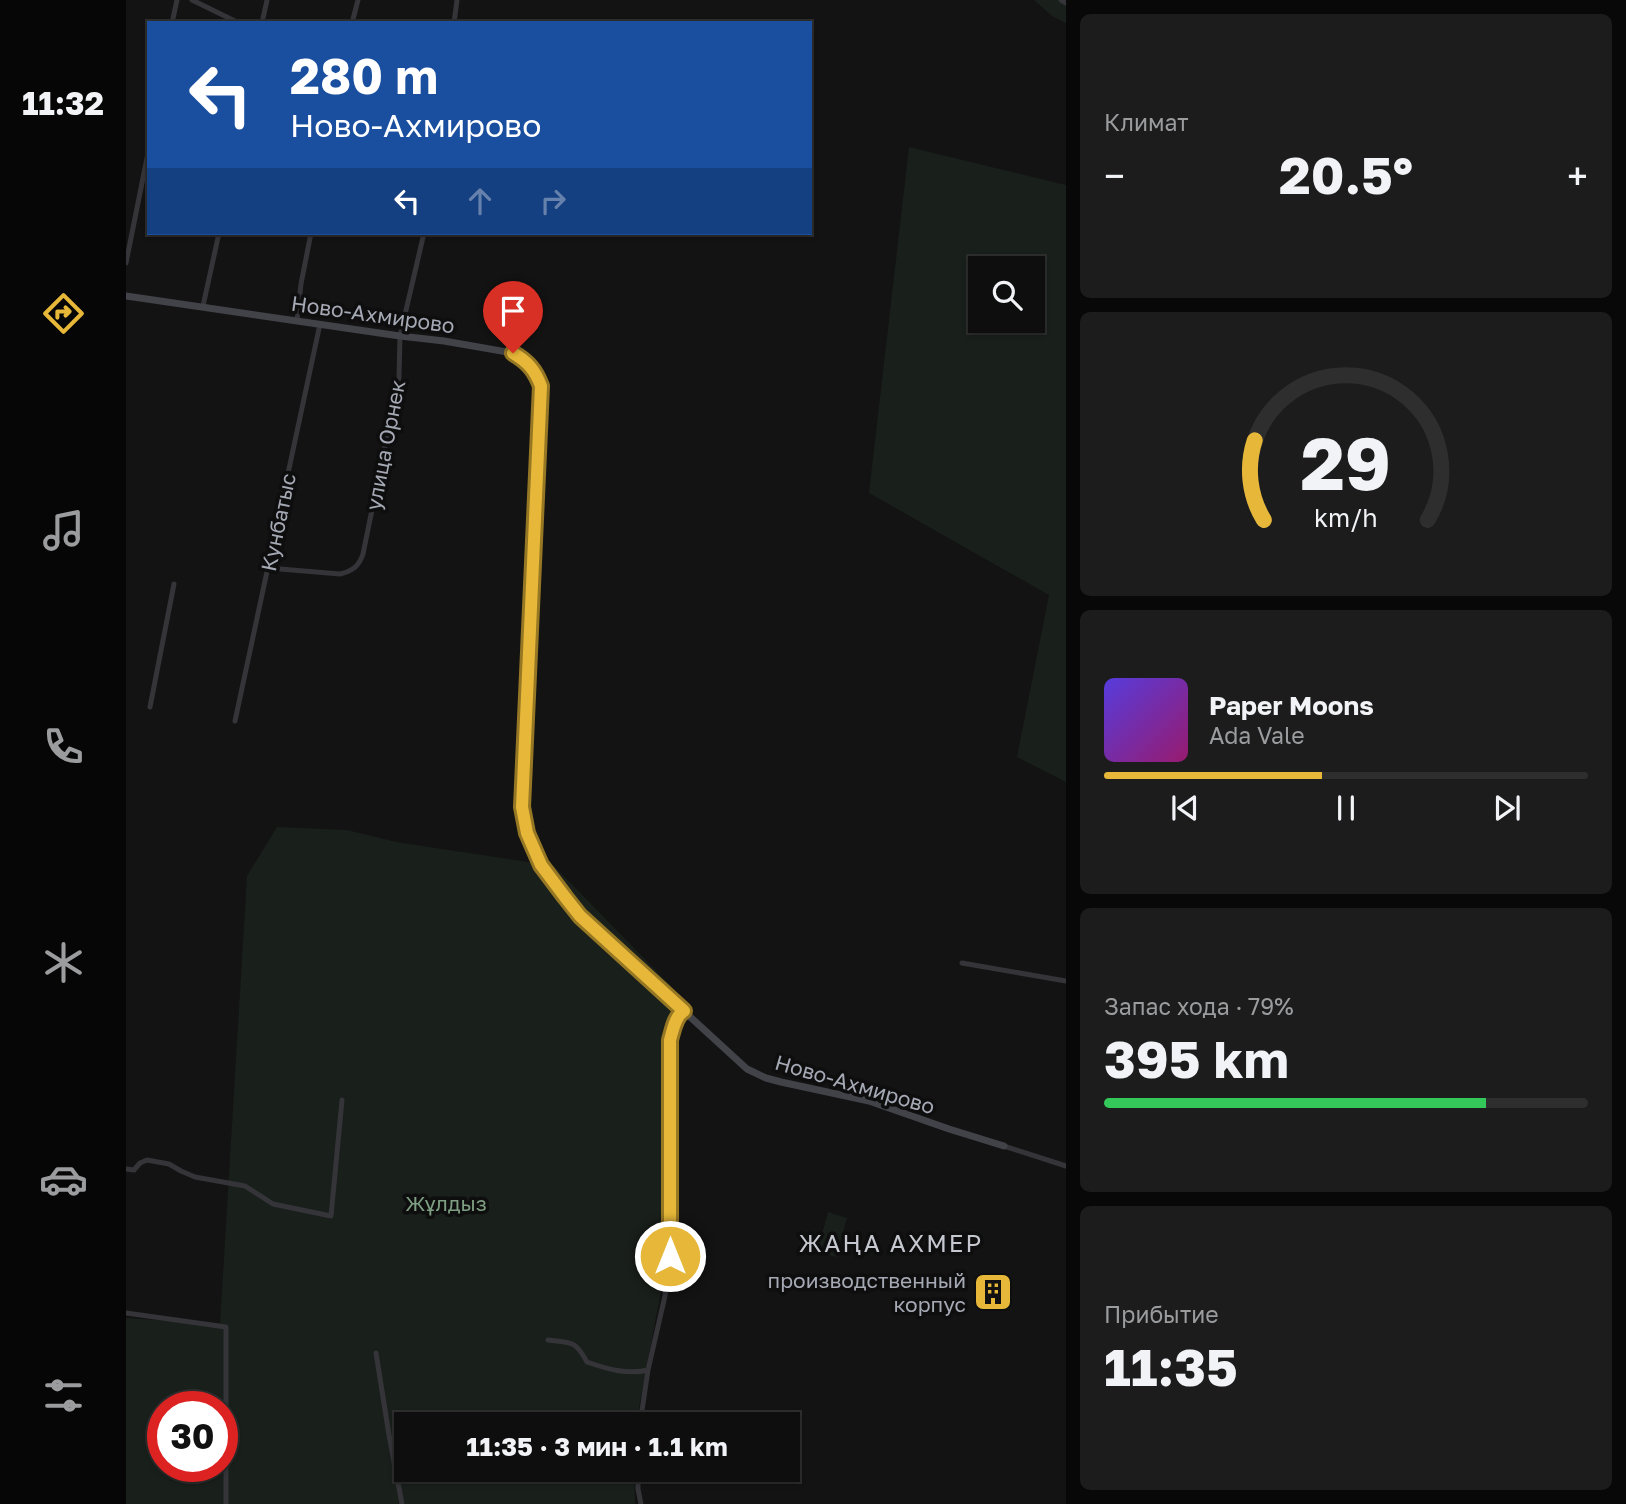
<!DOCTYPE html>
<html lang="ru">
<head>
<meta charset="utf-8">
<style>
  body { margin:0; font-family:"Golos Text",sans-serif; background:#1c1c1d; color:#f1f3f6; height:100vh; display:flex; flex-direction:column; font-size:26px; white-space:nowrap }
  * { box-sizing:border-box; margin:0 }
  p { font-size:23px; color:#9b9c9e }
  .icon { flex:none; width:38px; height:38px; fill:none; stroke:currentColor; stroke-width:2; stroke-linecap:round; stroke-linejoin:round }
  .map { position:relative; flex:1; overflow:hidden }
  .side { display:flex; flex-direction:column; gap:14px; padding:14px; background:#080808; width:560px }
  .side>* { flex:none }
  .top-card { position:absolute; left:21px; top:21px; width:665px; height:214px; border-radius:0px; box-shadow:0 2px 5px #0004,0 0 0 2px #2e2e2f; background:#1a4fa0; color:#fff; overflow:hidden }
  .buttons { position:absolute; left:842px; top:256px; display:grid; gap:14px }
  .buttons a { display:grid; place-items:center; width:77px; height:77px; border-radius:0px; background:#0e0e0f; box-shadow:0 2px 5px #0004,0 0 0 2px #2e2e2f; font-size:35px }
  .speed { position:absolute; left:21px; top:1391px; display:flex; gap:14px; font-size:35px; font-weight:700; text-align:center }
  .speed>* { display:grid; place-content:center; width:91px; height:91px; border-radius:50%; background:#0e0e0f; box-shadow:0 2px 5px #0004,0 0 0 2px #2e2e2f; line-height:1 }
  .speed .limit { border:10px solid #d22; background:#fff; color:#111 }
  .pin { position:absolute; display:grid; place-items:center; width:60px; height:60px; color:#fff; margin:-72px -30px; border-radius:50% 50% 50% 0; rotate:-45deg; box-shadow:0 0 7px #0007 }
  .pin .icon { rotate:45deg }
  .me { position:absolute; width:77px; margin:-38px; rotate:0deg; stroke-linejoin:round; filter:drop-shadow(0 0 5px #0008) }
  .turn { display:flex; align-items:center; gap:24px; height:147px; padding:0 28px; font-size:32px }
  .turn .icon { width:91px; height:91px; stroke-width:2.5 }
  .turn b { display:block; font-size:49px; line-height:60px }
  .lanes { display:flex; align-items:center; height:66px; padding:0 28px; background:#0003; justify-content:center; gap:35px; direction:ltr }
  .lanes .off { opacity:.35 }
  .big { font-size:52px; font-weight:700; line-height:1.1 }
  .side .tile { flex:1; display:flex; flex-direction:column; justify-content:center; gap:10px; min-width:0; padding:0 24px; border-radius:10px; background:#1c1c1d }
  .side .dial { align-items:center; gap:0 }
  .dial svg { height:182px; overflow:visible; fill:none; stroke:#2e2e2f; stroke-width:7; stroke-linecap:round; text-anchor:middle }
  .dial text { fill:#f1f3f6; stroke:none }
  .song { display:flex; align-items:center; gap:21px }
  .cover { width:84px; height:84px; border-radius:10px; background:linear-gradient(135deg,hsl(250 70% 55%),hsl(320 70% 35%)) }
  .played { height:7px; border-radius:4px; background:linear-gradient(90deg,#e6b738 45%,#2e2e2f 45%) }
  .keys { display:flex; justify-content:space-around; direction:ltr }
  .heat { display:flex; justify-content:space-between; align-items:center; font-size:38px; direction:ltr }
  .charge { height:10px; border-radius:5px; background:linear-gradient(90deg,#34c759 79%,#2e2e2f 0) }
  .trip { position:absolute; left:268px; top:1412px; width:406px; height:70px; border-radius:0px; background:#0e0e0f; box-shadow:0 2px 5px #0004,0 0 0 2px #2e2e2f; font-weight:700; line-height:70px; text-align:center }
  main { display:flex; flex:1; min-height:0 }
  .dock { display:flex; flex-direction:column; width:126px; justify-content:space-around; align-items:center; background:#060606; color:#9b9c9e }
  .dock .icon { width:49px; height:49px }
  .dock .on { color:#e6b738 }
  .dock b { font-size:32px; color:#f1f3f6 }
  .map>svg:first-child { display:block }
</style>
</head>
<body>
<main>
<nav class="dock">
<b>11:32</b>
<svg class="icon on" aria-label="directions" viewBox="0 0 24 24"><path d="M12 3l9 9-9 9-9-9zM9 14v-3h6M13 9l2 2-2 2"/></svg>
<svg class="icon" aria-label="music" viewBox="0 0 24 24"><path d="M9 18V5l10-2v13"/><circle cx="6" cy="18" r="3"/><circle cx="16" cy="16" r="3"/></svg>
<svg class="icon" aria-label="phone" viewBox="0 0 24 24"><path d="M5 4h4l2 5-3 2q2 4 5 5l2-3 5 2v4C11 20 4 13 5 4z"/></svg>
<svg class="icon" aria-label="climate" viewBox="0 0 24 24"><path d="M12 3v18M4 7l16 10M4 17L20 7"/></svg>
<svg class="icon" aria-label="car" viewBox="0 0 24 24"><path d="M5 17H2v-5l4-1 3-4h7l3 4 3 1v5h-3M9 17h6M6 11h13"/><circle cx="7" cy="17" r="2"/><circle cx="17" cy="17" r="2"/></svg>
<svg class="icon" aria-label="filters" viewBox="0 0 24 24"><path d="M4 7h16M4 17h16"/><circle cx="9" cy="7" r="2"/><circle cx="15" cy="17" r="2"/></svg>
</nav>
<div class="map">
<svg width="940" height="1504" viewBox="0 0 940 1504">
  <rect width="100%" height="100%" fill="#131314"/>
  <path fill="#191f1a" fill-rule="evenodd" d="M908,0H940V23L926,16Z
    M783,147L940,185V782L891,757L923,595L743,493ZM854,268H906V320H854Z
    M151,827L221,830L270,842L428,866L545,986L536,1285L510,1424H280V1470H508L509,1504H0V1318L94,1324L121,876ZM37,1407H96V1466H37Z
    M702,1212L721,1218L710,1257L691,1252Z"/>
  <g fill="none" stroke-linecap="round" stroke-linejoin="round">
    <path stroke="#343439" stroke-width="5" d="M66,0L113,23
      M935,0L940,3
      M46,23L51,0
      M136,23L141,0
      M226,23L232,0
      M328,23L331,0
      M0,263L23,148
      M77,306L93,233
      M171,320L175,284L185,233
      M142,568L214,574C227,571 233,566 237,554L273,377L274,336L298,233
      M24,707L48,584
      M109,721L194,324
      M836,963L940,981
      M878,1146L940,1166
      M0,1169L8,1170L14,1163L21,1160L43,1164L55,1171L69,1177L119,1186L147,1204L205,1216L216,1100
      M0,1313L100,1327V1504
      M422,1340C446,1343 449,1340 461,1362C481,1369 501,1375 522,1370
      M250,1353L263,1435L276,1504
      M514,1424L522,1370L539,1296L544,1256V1040C547,1030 549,1016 558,1011
      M512,1470V1489L515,1504"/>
    <path stroke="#424349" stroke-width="7" d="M0,296L274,336L318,341L387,353L401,361L410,372L415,386L396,807L401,833L415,865L428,884L454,916L621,1069L640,1078L655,1082L743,1101L823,1129L878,1146"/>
  </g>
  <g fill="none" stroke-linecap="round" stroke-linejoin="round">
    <defs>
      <path id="route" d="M387,353C402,362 409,370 415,386L396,807L401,833L415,865L439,897L454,916L558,1011C549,1016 547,1030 544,1040V1256"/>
    </defs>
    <use href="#route" stroke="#967724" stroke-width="18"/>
    <use href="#route" stroke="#e6b738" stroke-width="12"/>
  </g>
  <defs>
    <symbol id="building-square" viewBox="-11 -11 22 22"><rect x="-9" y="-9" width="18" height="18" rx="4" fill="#e6b738" stroke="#0e0e0f"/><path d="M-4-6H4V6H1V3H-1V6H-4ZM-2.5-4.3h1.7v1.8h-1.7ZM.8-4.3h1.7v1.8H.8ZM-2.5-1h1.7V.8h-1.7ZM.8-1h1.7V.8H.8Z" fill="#111"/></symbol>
  </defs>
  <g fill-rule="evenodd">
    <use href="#building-square" x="845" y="1270" width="44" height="44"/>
  </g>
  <g text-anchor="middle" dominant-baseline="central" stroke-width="7" stroke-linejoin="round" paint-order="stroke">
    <g font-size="21" fill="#a5a9b4" stroke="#0e0e0f">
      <text transform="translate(247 314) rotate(8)">Ново-Ахмирово</text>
      <text transform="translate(259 445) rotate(-79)">улица Орнек</text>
      <text transform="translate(152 522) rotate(-78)">Кунбатыс</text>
      <text transform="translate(729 1084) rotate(16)">Ново-Ахмирово</text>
    </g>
    <g font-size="21" fill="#7d9e81" stroke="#0e0e0f">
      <text x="320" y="1203">Жұлдыз</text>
    </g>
    <g font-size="21" fill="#a5a9b4" stroke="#0e0e0f" text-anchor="end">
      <text x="840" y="1280">производственный<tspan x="840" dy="24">корпус</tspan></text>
    </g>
    <g font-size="24" letter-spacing="2" fill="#c6c8d0" stroke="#0e0e0f">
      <text x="765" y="1242">ЖАҢА АХМЕР</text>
    </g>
  </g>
</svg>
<div class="buttons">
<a><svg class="icon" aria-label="search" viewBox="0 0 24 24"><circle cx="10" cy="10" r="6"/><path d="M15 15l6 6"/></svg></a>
</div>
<div class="speed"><div class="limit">30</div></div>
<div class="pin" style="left:387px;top:353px;background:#d93025"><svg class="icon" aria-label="arrive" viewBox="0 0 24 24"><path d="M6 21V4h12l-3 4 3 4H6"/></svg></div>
<svg class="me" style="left:544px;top:1256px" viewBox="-20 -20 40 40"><circle r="17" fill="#e6b738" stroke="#fff" stroke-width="3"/><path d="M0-11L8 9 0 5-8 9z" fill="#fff"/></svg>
<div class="trip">11:35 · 3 мин · 1.1 km</div>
<div class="top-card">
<div class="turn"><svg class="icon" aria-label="left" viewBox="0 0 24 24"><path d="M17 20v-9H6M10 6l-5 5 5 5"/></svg><div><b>280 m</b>Ново-Ахмирово</div></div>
<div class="lanes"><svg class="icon" aria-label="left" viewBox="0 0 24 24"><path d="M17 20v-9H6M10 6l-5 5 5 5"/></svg><svg class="icon off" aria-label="ahead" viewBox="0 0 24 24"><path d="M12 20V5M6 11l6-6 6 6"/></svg><svg class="icon off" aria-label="right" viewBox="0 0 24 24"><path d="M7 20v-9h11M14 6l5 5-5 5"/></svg></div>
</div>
</div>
<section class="side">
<div class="tile"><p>Климат</p>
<div class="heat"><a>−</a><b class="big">20.5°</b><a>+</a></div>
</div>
<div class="tile dial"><svg viewBox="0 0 100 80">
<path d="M14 69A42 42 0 1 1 86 69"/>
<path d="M14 69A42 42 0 0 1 10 34" stroke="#e6b738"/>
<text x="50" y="56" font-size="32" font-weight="700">29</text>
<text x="50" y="72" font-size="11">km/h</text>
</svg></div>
<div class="tile">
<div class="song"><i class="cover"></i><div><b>Paper Moons</b><p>Ada Vale</p></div></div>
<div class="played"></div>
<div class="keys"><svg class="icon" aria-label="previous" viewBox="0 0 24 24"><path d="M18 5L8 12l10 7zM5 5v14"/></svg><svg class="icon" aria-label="pause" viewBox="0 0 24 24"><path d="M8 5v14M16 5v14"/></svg><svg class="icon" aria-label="next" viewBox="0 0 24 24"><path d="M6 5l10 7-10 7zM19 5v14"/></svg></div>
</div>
<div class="tile"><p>Запас хода · 79%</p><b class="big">395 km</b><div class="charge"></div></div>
<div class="tile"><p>Прибытие</p><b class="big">11:35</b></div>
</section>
</main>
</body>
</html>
